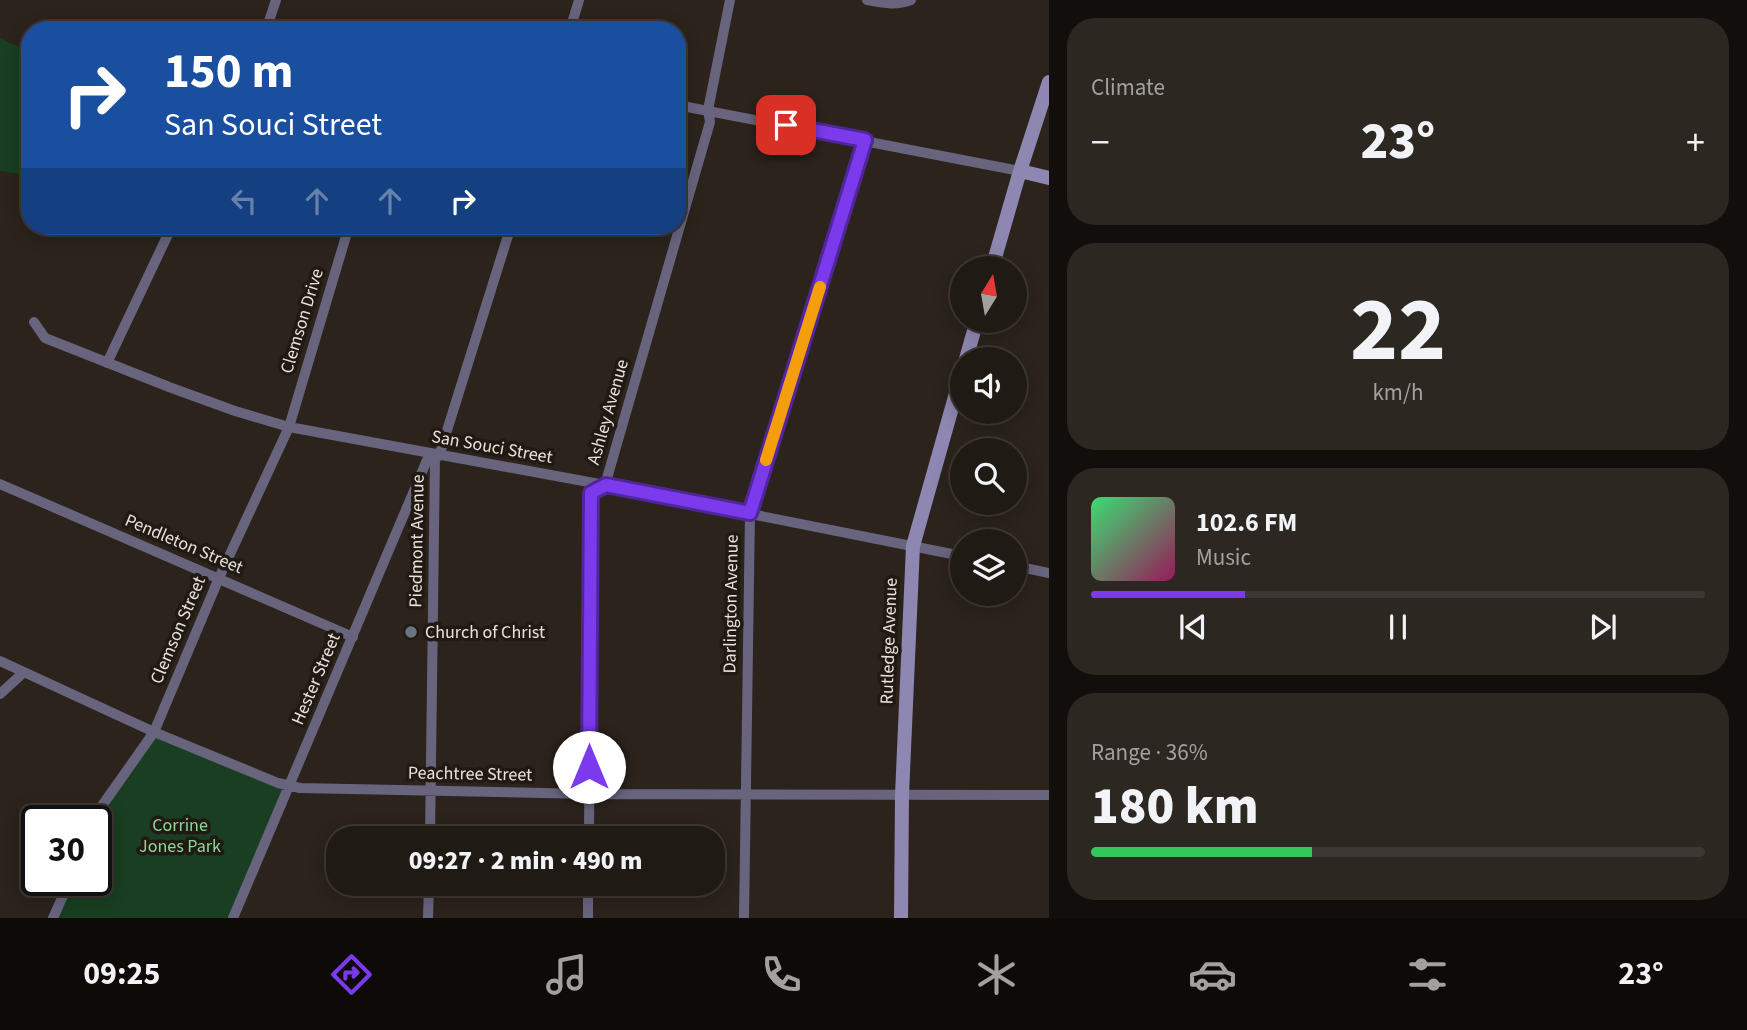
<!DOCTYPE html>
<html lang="en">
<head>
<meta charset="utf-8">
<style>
  body { margin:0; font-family:"Source Sans 3",sans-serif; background:#2d2722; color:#f1f3f6; height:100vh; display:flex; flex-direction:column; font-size:26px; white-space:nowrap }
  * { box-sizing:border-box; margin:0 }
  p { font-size:23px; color:#a2a1a0 }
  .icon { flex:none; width:38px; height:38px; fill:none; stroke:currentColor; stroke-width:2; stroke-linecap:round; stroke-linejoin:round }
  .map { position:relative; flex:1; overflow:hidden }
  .drawer { display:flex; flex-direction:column; gap:18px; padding:18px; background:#120e0c; width:698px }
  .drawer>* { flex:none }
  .guide { position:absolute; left:21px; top:21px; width:665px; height:214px; border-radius:28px; box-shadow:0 4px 18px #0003,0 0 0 2px #3d3834; background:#1a4fa0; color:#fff; overflow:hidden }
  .needle { width:46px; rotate:11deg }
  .tools { position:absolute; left:950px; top:256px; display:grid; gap:14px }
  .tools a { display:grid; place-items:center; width:77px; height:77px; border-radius:50%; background:#201a15; box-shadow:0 4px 18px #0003,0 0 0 2px #3d3834; font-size:35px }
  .speed { position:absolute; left:21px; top:805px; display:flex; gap:14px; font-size:35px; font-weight:700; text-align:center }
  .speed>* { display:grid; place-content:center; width:91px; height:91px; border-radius:50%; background:#201a15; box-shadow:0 4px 18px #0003,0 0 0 2px #3d3834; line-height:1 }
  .speed .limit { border:4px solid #111; border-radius:10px; background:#fff; color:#111 }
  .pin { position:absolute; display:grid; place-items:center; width:60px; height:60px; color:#fff; margin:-30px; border-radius:14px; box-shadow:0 4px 10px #0006 }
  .me { position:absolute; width:77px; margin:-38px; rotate:0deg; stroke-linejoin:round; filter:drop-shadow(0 0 5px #0008) }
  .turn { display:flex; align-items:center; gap:24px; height:147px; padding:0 28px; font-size:32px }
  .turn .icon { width:91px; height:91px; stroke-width:2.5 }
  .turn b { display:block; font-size:49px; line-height:60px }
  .lanes { display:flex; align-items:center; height:66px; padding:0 28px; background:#0003; justify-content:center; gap:35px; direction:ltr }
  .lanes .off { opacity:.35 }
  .big { font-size:52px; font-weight:800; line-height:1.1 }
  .drawer .widget { flex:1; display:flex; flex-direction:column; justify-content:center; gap:10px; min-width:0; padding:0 24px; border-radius:28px; background:#2d2722 }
  .drawer .dial { align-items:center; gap:0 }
  .dial b { font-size:91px; line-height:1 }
  .song { display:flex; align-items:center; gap:21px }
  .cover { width:84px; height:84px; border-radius:10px; background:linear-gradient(135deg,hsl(140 70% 55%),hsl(330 70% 35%)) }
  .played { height:7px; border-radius:4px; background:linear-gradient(90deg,#7c3aed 25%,#3d3834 25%) }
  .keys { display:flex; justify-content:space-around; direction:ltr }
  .heat { display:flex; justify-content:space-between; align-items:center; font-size:38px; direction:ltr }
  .charge { height:10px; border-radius:5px; background:linear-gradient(90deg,#34c759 36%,#3d3834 0) }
  .trip { position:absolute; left:326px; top:826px; width:399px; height:70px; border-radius:28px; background:#201a15; box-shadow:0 4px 18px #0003,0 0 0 2px #3d3834; font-weight:800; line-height:70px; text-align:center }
  .tab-bar { display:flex; height:112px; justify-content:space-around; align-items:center; background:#0d0a08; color:#a2a1a0 }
  .tab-bar .icon { width:49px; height:49px }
  .tab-bar .on { color:#7c3aed }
  .tab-bar b { font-size:32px; color:#f1f3f6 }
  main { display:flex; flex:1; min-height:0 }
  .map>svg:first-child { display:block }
</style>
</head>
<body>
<main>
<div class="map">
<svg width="1049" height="918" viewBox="0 0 1049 918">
  <rect width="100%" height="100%" fill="#2b231c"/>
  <path fill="#193e21" d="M0,38L30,52V173L26,175L0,171Z
    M154,732L289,785L233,918H53L70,880H96V821Z"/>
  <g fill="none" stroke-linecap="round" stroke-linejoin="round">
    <path stroke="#68647e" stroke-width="10" d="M867,0C883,3 895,6 911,0
      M266,30L276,0
      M570,30L579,0
      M677,105L1020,171
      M34,322L45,338L169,387L235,411L289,427L605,485L962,556
      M107,363L172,226
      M439,456L511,226
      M0,484L353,637
      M1015,566L1049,573
      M0,661L154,732L278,783L300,788L589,794L1049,795
      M0,694L24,672
      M95,821L99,810L154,732L219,578L289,427L349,226
      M430,838L435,455
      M589,838L591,493L605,485L710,122L708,110L730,0
      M53,918L70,880
      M233,918L430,453
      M428,918L429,884
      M588,918V884
      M744,918L750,513L865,140"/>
    <path stroke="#8e87b1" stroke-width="14" d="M1020,171L1049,178
      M992,268L1020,171L1049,82
      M966,359L977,320
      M901,918L902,795L913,546L962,372"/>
  </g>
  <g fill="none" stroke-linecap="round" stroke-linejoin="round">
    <defs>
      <path id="route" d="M589,767L591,493L606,485L750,513L865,140L786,125"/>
    </defs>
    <use href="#route" stroke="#51269a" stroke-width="18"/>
    <use href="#route" stroke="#7c3aed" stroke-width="12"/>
    <path stroke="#f59e0b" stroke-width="12" d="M766,460L820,287"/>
  </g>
  <circle fill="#6b7280" stroke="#211a13" stroke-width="2.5" cx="411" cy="632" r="7"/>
  <g text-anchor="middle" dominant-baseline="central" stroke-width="7" stroke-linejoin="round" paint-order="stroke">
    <g font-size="18" fill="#e7e2dd" stroke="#211a13">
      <text transform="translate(302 321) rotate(-73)">Clemson Drive</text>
      <text transform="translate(608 412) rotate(-74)">Ashley Avenue</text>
      <text transform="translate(492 447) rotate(10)">San Souci Street</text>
      <text transform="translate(417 541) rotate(-89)">Piedmont Avenue</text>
      <text transform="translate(184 544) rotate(23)">Pendleton Street</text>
      <text transform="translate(731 604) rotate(-89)">Darlington Avenue</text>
      <text transform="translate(178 630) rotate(-67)">Clemson Street</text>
      <text transform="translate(889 641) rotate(-88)">Rutledge Avenue</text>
      <text transform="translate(316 679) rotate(-67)">Hester Street</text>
      <text transform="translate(470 774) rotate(1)">Peachtree Street</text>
    </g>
    <g font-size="18" fill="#e7e2dd" stroke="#211a13" text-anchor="start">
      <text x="425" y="632">Church of Christ</text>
    </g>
    <g font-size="18" fill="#89d896" stroke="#211a13">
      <text x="180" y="825">Corrine<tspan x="180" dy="21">Jones Park</tspan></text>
    </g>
  </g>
</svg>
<div class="tools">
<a><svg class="needle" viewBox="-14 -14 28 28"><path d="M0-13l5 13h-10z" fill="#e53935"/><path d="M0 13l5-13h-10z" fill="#a2a1a0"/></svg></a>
<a><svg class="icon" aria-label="sound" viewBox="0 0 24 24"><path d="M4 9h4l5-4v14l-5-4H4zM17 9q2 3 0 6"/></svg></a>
<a><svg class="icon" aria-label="search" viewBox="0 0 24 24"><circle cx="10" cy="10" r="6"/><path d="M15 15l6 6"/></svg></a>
<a><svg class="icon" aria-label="layers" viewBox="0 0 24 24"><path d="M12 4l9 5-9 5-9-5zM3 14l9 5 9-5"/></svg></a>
</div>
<div class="speed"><div class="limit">30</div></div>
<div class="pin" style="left:786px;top:125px;background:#d93025"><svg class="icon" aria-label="arrive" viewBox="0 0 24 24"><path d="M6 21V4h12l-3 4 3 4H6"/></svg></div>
<svg class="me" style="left:589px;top:767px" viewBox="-20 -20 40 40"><circle r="19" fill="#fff"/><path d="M0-13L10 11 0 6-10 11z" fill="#7c3aed"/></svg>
<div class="trip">09:27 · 2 min · 490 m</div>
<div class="guide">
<div class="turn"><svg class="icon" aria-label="right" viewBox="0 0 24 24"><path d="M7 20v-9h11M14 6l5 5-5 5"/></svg><div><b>150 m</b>San Souci Street</div></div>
<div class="lanes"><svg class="icon off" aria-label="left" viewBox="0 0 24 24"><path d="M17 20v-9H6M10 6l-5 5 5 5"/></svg><svg class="icon off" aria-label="ahead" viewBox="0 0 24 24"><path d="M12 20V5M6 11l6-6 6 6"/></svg><svg class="icon off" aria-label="ahead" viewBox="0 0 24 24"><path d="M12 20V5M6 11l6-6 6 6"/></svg><svg class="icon" aria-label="right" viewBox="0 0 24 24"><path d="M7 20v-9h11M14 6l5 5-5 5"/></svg></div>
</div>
</div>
<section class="drawer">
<div class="widget"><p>Climate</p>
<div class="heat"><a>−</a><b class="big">23°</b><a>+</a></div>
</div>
<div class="widget dial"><b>22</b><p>km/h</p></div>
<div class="widget">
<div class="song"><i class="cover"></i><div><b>102.6 FM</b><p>Music</p></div></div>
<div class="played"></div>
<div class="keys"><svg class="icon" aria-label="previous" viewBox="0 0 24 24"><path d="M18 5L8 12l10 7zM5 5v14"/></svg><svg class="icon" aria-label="pause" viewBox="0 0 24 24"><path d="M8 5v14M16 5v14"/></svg><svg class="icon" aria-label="next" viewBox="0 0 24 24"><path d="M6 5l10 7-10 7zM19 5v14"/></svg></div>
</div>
<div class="widget"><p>Range · 36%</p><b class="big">180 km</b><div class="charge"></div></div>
</section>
</main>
<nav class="tab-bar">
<b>09:25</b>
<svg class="icon on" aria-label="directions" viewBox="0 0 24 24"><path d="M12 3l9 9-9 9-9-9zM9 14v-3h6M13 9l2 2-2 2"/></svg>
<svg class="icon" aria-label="music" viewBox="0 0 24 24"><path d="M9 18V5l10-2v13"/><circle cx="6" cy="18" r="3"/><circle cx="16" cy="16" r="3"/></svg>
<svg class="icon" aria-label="phone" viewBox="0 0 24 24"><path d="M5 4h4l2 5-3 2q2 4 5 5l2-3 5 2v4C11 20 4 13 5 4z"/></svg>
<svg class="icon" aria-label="climate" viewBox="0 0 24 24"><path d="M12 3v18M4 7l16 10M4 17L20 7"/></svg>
<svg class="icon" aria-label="car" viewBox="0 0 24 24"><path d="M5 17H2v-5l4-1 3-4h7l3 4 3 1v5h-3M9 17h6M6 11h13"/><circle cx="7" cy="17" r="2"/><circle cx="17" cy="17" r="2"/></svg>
<svg class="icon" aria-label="filters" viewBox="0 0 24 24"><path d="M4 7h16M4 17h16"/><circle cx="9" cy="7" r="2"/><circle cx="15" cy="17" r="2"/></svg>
<b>23°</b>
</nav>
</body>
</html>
